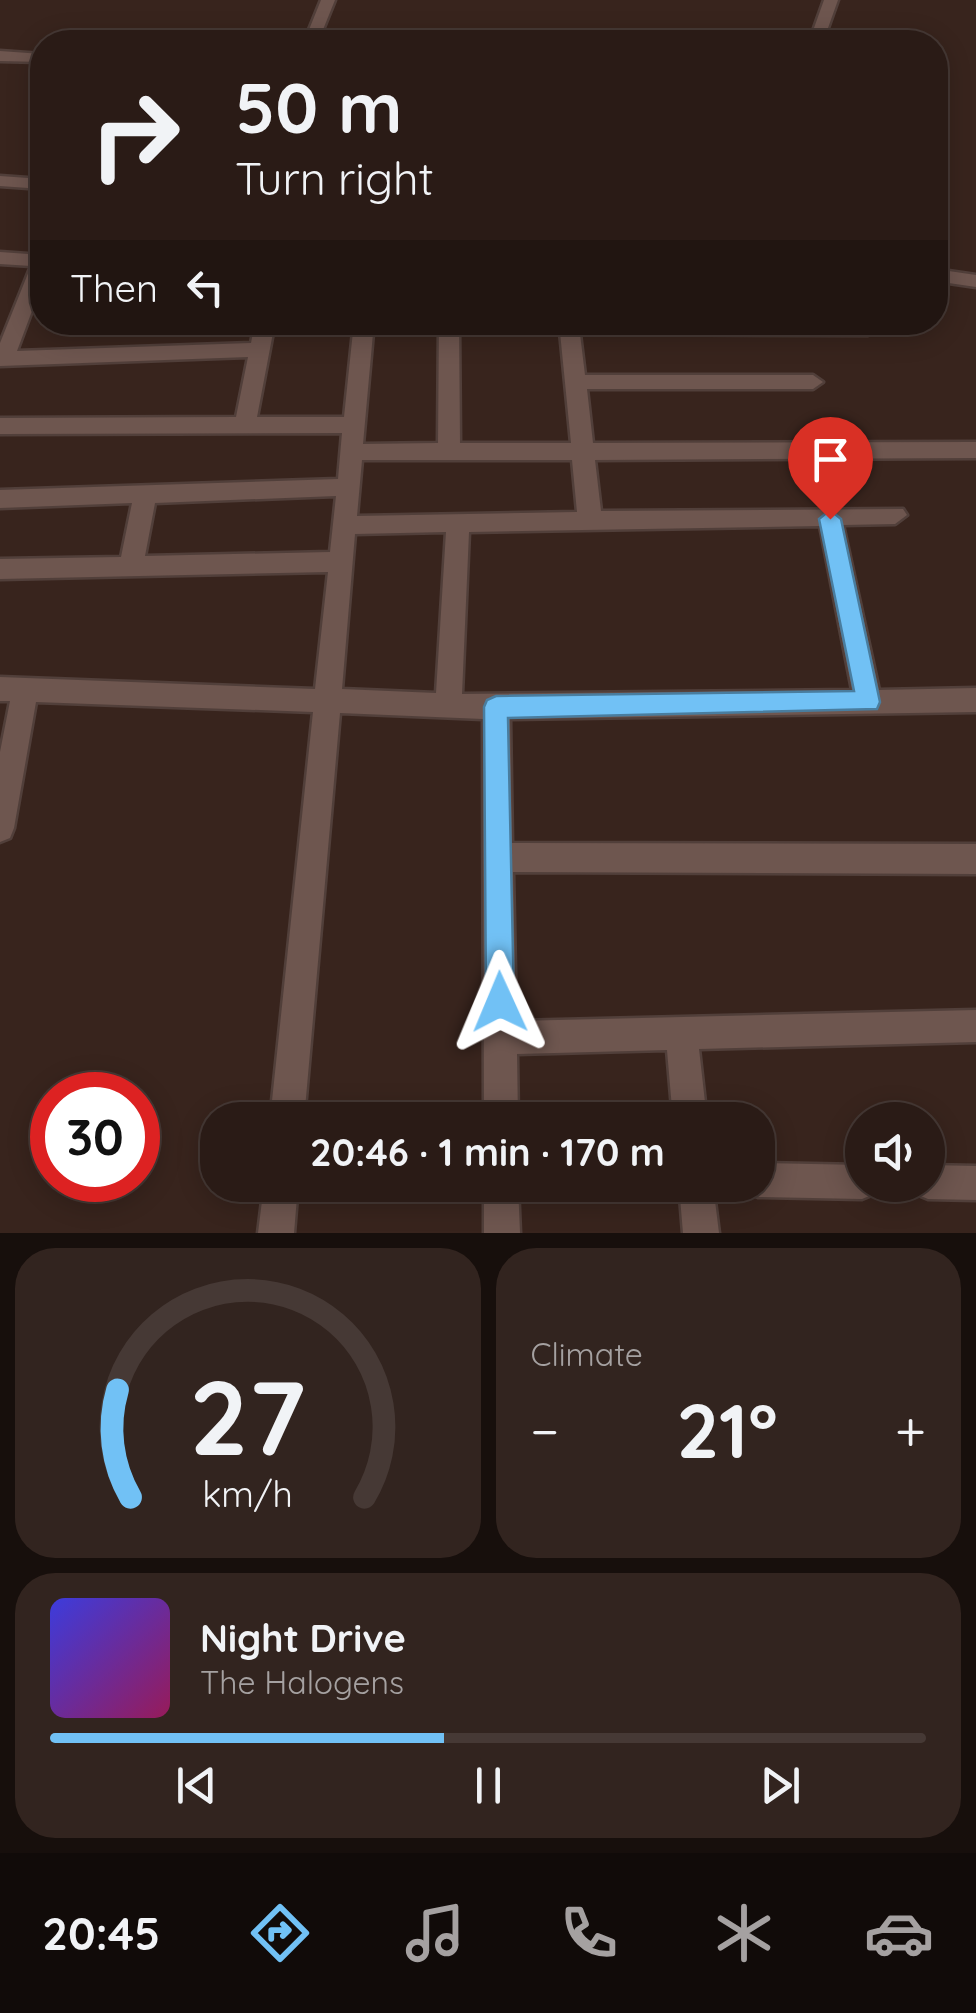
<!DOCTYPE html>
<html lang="en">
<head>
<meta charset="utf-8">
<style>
  body { margin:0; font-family:Quicksand,sans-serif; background:#32241f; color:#f1f3f6; height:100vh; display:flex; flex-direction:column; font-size:38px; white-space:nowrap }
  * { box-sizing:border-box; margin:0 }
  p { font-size:32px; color:#a5a1a1 }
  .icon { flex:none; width:55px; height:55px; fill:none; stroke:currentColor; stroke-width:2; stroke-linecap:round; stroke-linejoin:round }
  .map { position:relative; height:1233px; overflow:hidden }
  .panel { display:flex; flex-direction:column; gap:15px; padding:15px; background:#170f0c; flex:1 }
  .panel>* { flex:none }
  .hud { position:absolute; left:30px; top:30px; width:918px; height:305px; border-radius:40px; box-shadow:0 5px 25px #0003,0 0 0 2px #463935; background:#2a1b16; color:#f1f3f6; overflow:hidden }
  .fabs { position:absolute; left:845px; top:1102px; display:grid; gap:20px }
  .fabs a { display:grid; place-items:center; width:100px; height:100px; border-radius:50%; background:#2a1b16; box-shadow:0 5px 25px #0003,0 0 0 2px #463935; font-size:50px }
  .speed { position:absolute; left:30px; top:1072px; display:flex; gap:20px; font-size:50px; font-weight:700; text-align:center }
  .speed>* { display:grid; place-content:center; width:130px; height:130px; border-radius:50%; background:#2a1b16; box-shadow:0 5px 25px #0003,0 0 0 2px #463935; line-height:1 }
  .speed .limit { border:15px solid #d22; background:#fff; color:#111 }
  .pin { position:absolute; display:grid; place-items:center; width:85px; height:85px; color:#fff; margin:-102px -42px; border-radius:50% 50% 50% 0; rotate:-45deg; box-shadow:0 0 10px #0007 }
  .pin .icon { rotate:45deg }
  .me { position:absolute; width:110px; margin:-55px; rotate:359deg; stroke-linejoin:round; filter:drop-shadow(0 0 8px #0008) }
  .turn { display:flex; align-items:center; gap:35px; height:210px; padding:0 40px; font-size:45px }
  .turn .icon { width:130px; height:130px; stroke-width:2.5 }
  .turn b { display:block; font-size:70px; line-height:85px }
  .then { display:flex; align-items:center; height:95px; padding:0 40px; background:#0003; gap:20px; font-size:38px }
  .big { font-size:75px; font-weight:800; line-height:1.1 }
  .panel .tile { flex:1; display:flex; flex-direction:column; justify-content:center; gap:15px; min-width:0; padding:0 35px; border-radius:40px; background:#32241f }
  .panel .dial { align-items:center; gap:0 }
  .dial svg { height:260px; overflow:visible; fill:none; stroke:#463935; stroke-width:7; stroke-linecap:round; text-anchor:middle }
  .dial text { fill:#f1f3f6; stroke:none }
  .song { display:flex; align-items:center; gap:30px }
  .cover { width:120px; height:120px; border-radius:15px; background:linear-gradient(135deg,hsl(240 70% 55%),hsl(330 70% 35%)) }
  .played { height:10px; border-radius:5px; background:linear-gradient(90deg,#71c1f5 45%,#463935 45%) }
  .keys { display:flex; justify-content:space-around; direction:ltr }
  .heat { display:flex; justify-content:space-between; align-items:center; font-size:55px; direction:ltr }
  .panel .tiles { flex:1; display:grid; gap:15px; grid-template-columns:1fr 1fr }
  .tile:last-child { grid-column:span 2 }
  .trip { position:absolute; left:200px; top:1102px; width:575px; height:100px; border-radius:40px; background:#2a1b16; box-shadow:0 5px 25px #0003,0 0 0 2px #463935; font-weight:800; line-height:100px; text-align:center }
  .tabs { display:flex; height:160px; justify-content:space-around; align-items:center; background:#110b09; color:#a5a1a1 }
  .tabs .icon { width:70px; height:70px }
  .tabs .current { color:#71c1f5 }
  .tabs b { font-size:45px; color:#f1f3f6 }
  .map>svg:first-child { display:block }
</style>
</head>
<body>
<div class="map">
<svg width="976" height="1233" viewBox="0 0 976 1233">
  <rect width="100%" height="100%" fill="#38241d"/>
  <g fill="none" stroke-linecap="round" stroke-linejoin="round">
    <defs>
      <path id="minor" d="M321,0H335L318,42H304Z
        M824,0H838L823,42H809Z
        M0,51L42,54V62L0,61Z
        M0,176L42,179V189L0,186Z
        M0,252L42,255V284L17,351L251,343L255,322H275L257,417H344L354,322H374L363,444L438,443L439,322H459L460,443H571L559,322L875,323L878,328L868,335L580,334L585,375H813L823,382L813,389H587L593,443L976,442V458L595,460L601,511L903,509L907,515L895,524L843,525L879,690L976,688V712L510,719L512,843L976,844V874L513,872L516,1021L976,1010V1042L699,1049L707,1120H673L667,1050L517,1054L518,1120H484L483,719L340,713L304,1120H270L313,712L36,702L14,828L10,838L0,842V752L10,701H0V677L315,689L328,572L0,579V559L121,557L132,503L0,508V490L338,479L342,433L0,434V418L236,417L248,357L0,366V343L31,266L0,264ZM362,460H572L577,512L357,516ZM336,496L330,552L145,556L155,503ZM820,526L852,690L462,694L469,532ZM446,532L436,693L342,689L355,534Z
        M935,269L976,275V287L935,281Z
        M758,1163L862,1165V1185H878L874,1194L862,1199L758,1197L746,1192L743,1185H758Z
        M928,1165L976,1166V1200L928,1199L916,1194L912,1185H928Z
        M264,1185H298L294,1233H258Z
        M484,1185H518L520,1233H484Z
        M679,1185H713L719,1233H683Z"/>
    </defs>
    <use href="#minor" stroke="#513f3a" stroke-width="5"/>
    <use href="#minor" fill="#6e564f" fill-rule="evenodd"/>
  </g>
  <path fill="#71c1f5" stroke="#497d9f" stroke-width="2.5" d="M830,510L841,519L880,702L877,709L508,718L514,1002L510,1012L500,1016L490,1012L486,1002L484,707L487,700L496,696L854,691L819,519Z"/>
</svg>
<div class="fabs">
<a><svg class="icon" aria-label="sound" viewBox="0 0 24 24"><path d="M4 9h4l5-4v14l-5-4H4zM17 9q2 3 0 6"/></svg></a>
</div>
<div class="speed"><div class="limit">30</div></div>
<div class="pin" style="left:830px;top:519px;background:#d93025"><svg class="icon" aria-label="arrive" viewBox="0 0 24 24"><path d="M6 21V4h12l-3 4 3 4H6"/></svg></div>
<svg class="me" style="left:500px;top:1002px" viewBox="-20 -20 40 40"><path d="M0-17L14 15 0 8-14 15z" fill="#71c1f5" stroke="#fff" stroke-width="4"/></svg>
<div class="trip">20:46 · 1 min · 170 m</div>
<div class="hud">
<div class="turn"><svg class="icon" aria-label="right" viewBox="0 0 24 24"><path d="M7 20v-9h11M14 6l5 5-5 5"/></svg><div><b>50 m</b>Turn right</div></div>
<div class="then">Then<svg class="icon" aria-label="left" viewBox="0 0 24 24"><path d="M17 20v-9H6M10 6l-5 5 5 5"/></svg></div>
</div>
</div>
<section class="panel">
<div class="tiles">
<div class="tile dial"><svg viewBox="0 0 100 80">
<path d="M14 69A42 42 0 1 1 86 69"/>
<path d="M14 69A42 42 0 0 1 10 36" stroke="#71c1f5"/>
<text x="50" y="56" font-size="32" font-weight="700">27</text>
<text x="50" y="72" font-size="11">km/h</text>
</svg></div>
<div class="tile"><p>Climate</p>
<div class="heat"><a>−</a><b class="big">21°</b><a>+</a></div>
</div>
<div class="tile">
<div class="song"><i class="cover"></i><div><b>Night Drive</b><p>The Halogens</p></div></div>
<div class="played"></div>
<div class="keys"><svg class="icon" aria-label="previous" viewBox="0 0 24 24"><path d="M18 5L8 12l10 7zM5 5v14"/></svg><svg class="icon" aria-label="pause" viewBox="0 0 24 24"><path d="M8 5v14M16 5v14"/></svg><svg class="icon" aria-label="next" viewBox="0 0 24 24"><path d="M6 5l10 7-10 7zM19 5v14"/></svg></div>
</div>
</div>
</section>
<nav class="tabs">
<b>20:45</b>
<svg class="icon current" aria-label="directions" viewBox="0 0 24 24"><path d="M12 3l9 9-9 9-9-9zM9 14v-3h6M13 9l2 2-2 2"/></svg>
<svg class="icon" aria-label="music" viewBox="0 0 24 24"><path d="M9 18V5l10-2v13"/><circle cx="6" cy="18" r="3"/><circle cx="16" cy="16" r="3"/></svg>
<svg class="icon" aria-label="phone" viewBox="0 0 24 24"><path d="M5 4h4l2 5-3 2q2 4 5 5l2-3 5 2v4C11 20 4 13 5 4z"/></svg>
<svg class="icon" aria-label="climate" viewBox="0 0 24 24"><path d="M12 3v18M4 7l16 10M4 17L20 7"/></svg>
<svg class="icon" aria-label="car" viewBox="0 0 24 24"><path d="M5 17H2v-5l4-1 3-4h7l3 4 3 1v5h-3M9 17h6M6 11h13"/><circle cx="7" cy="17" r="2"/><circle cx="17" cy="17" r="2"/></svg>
</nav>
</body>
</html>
